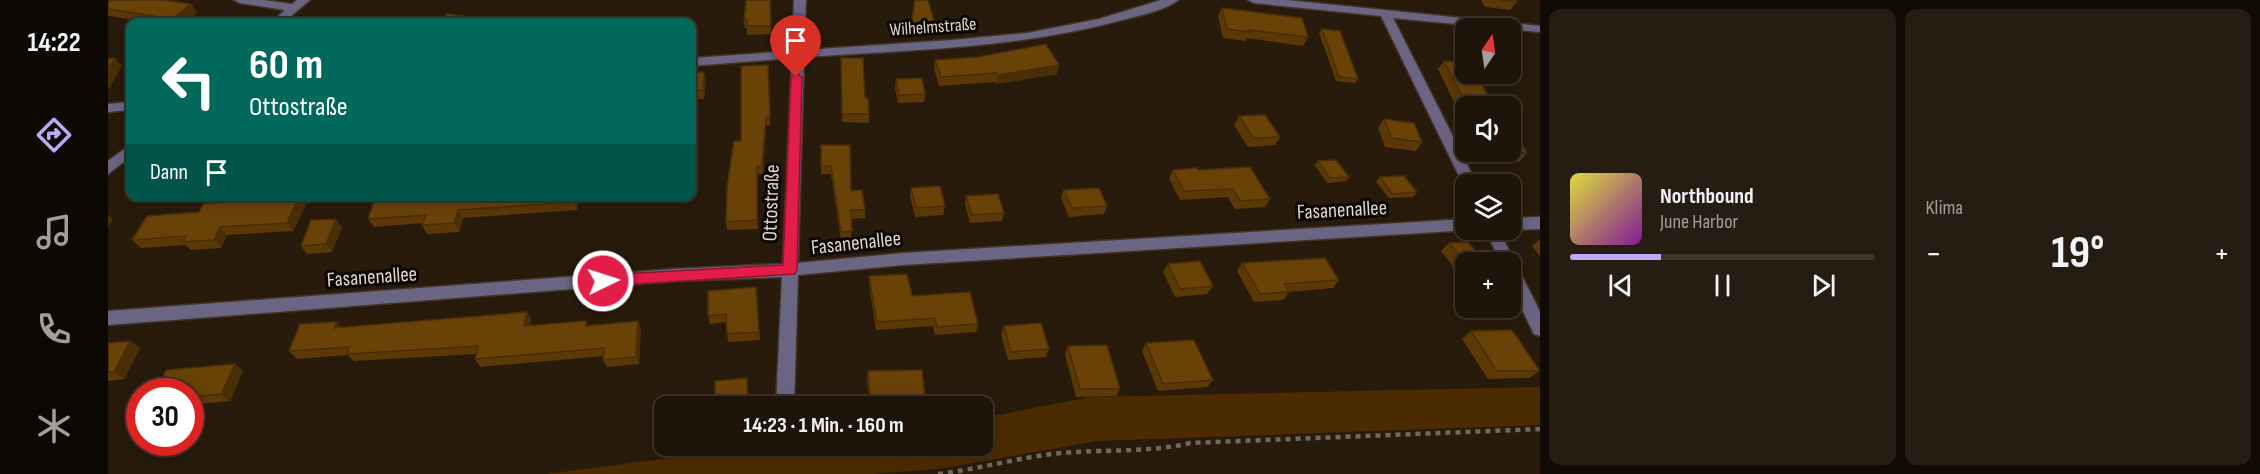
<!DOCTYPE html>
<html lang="de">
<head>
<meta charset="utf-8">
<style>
  body { margin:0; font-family:"Sofia Sans Condensed",sans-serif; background:#261d12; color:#f1f3f6; height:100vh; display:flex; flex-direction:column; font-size:22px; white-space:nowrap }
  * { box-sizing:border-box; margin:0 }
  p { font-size:20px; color:#a19e9c }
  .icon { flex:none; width:33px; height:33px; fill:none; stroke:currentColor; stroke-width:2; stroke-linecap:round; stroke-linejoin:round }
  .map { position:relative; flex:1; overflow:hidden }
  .sheet { display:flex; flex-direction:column; gap:9px; padding:9px; background:#100b05; width:720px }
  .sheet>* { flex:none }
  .hud { position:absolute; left:18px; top:18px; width:570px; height:183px; border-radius:12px; box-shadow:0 3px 15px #0003,0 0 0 2px #3c332a; background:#00695c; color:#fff; overflow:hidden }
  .needle { width:39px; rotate:13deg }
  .tools { position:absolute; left:1347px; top:18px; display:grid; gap:12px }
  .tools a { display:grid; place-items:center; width:66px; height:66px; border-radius:12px; background:#1e1409; box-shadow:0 3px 15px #0003,0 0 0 2px #3c332a; font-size:30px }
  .speed { position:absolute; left:18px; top:378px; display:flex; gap:12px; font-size:30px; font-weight:700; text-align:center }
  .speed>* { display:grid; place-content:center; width:78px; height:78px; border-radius:50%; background:#1e1409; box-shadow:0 3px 15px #0003,0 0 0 2px #3c332a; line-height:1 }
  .speed .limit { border:9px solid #d22; background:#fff; color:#111 }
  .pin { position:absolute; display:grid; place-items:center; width:51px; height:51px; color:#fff; margin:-62px -26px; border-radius:50% 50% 50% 0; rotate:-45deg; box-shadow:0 0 6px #0007 }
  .pin .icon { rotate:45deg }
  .me { position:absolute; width:66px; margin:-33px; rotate:86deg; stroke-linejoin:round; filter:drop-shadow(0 0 4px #0008) }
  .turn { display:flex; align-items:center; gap:21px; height:126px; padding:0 24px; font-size:27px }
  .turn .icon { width:78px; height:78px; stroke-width:2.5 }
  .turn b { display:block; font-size:42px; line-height:51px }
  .then { display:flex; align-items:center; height:57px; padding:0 24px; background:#0003; gap:12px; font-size:22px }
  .big { font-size:45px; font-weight:700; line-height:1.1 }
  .sheet .tile { flex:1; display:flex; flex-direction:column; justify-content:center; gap:9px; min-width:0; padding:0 21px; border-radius:12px; background:#261d12 }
  .song { display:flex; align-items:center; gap:18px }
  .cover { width:72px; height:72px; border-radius:9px; background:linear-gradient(135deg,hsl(60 70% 55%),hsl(290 70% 35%)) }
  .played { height:6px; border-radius:3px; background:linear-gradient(90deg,#baaaf7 30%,#3c332a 30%) }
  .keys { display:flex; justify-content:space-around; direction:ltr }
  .heat { display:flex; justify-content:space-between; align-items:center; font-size:33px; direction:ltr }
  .sheet .tiles { flex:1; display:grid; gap:9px; grid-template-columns:repeat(2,1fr) }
  .trip { position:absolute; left:546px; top:396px; width:339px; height:60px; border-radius:12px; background:#1e1409; box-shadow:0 3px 15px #0003,0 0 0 2px #3c332a; font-weight:700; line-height:60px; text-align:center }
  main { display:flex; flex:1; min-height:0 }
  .menu { display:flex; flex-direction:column; width:108px; justify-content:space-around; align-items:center; background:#0c0804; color:#a19e9c }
  .menu .icon { width:42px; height:42px }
  .menu .active { color:#baaaf7 }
  .menu b { font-size:27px; color:#f1f3f6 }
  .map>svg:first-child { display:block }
</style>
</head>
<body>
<main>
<nav class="menu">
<b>14:22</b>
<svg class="icon active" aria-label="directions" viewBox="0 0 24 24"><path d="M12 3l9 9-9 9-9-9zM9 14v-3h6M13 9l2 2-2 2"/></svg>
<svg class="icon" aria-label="music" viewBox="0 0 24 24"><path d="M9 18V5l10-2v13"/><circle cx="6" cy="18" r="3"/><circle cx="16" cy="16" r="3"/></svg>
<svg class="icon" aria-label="phone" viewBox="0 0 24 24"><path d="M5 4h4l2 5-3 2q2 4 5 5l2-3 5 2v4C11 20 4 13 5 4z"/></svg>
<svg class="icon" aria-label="climate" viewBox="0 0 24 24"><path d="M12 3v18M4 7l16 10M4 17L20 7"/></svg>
</nav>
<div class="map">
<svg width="1432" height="474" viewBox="0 0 1432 474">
  <rect width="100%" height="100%" fill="#281b0c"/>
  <path fill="#4b2c00" d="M1432,387V425L989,441L830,469L762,474H438L656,446H874L875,418L983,397Z"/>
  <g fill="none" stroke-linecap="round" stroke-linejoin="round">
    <defs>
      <path id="minor" d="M126,0H155L184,4L189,0H202L176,22H164L177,10L132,3Z
        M686,0H698L696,50L844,40L919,33L991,19L1053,0H1070C1058,10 1034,15 1018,19C913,48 804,50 696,57L690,263L795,253L1358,219V230H1362L795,265L690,275L686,406H668L674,277L566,281L0,325V311L566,269L675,264L684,58L584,66V58L684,51Z
        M1140,0H1179L1432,26V32L1285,18L1369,184H1358V188L1355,184L1273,16L1146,3Z
        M22,102V110L0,112V104Z
        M22,145V157L0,174V161Z
        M1432,217V229L1402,230V218Z
        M1377,230H1391L1432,312V336L1426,334L1402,285V262H1393Z"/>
    </defs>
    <use href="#minor" stroke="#423527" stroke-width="3"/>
    <path stroke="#73685b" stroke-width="4.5" stroke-dasharray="5 5" stroke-linecap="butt" d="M830,474C871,469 912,457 953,453C996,449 1040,453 1082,443L1432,429"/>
    <use href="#minor" fill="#6a6583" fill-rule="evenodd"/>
  </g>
  <path fill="#5a3907" d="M0,0L83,4L89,13L76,22H42L0,16Z
    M663,0V34L639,35V28H637L636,20Z
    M1373,0H1407L1409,2L1402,10L1377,7Z
    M1114,8L1200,37L1195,46L1139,38L1138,41L1115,38L1110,16Z
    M827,24L826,31L802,33L803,26Z
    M1214,29L1250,79L1247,83L1228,81L1211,33Z
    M733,58L757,98L761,114V123L734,122Z
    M827,60L949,74L888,84L887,82L831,86L826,69Z
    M1336,61L1381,97L1394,106H1358V127L1330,69Z
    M660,65L662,125H658L655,174H650V229L619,230L618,222L633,141Z
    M584,72L598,80L596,99H584Z
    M788,79L817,94L816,102L790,103L787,88Z
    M1131,116L1172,137L1167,145L1140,147L1126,125Z
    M1276,119L1314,142L1308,151L1277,147L1270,128Z
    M713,145L743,191L757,210V218L743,219V239L733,240L723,174H713Z
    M1369,152H1402L1419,153L1411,162L1372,157Z
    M1210,161L1241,177L1238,181L1219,183L1207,165Z
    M1065,170H1090L1162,199L1157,207L1127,209L1120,197L1072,200L1061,178Z
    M1272,177L1309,192L1305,197L1281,198L1268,182Z
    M803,188L837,206L835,215L807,217L802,196Z
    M956,190L999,206L996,214L961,217L953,198Z
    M162,196H199L201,198L185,231L119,235L113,248L83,250L77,245L33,248L24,240L91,212L160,199Z
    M268,196H471L469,210L355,218L351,232L319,234L314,225L315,223L266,227L260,219Z
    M858,196L896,213L894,221L862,223L857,204Z
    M234,227L224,252L199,254L193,246Z
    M1432,239V256L1424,246Z
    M1341,243L1358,262V282L1333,251Z
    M1134,263L1231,280L1225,288L1180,292H1181L1175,300L1146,302L1129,271Z
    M1060,264L1105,286L1099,294L1067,297L1055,272Z
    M761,276L804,296L870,324L868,332L827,335L825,326L768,330L761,284Z
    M648,287L652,340L620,342L618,322L602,324L600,316Z
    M419,312L423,320L422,326L480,325L530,321L533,329L531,364L499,367L495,360L496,356L372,367L367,359L368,354L246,361L240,355L189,359L181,351L229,322L233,328Z
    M896,326L941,349L938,357L900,360L893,334Z
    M1363,331L1432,371L1421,378L1380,379L1354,339Z
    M0,343L32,348L16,379L0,381Z
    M1038,343L1105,380L1099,387L1050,391L1034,351Z
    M960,346L1012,389L1008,396L968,397L957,354Z
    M127,364L135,371L122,401L82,405V392Z
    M760,371L818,406H792V405H761L759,378Z"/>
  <path fill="#4a2e06" d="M83,4L89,13L76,22H67L64,19Z
    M365,17L367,22H360Z
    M7,58L14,66L1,89H0V69Z
    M951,65L949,74L888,84L890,75Z
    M596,72L598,80L596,99L595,90Z
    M658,117V125L655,174L654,166Z
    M649,166L650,174V229L649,220Z
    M191,196H199L201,198L185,231L179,223Z
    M467,196H471L469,210L466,202Z
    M350,210L355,218L351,232L346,223Z
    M0,214L5,219L0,227Z
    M228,219L234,227L224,252L218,244Z
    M112,227L119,235L113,248L106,240Z
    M419,312L423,320L421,334L416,326Z
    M530,321L533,329L531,364L528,357Z
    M229,322L235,330L226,328Z
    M22,341L32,348L16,379L6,372Z
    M127,364L135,371L122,401L113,394Z"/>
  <path fill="#694208" stroke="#4a2e06" stroke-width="1.5" d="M0,0H54L83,4L64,19L0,9Z
    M638,0H662L663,26H639V19L636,20Z
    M807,0H820L827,24L803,26Z
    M1392,0H1407L1409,2Z
    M1114,8L1194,18L1200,37L1141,30L1142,32L1119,29Z
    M339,14L365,17L360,22H332Z
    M507,20V22H440Z
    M1214,29L1232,31L1250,79L1231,77Z
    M938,44L951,65L890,75L889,73L833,77L827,60L870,57Z
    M7,58L0,69V59Z
    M733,58H755L757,98H760L761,114H734Z
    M1336,61L1358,63V74H1368L1381,97L1389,98L1394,106H1359Z
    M660,65L662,116L658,117L654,166H649V220L618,222L619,187L626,141H633V66Z
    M584,72H596L595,90L584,91Z
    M814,78L817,94L791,95L788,79Z
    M1157,115L1172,137L1145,138L1131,116Z
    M1276,119L1306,123L1314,142L1284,138Z
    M1402,123L1419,153L1402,151Z
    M713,145H742L743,191L754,190L757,210H743L744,231L733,232L723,166H713Z
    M1228,160L1241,177L1222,178L1210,161Z
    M1142,167L1162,199L1132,201L1125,189L1076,191L1065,170L1089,168L1090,170Z
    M1296,176L1309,192L1284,194L1272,177Z
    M832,186L837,206L808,208L803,188Z
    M991,188L999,206L964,208L956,190Z
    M890,194L896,213L864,215L858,196Z
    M162,196H191L179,223L112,227L106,240L75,242L78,236L24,240L39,216L91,212L95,204L160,199Z
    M268,196H467L466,202L350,210L346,223L314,225L318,215L260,219Z
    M228,219L218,244L193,246L203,220Z
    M1360,242L1377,262H1358V264L1341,243Z
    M1217,258L1231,280L1176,284L1181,292L1152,294L1134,263Z
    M1092,261L1105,286L1072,289L1060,264Z
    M799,274L804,296L862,292L870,324L829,327L827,318L769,322L761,276Z
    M648,287L651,332L619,334L618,314L600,316V291Z
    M419,312L416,326L478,321V326L530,321L528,357L495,360L496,348L367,359L370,346L239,354L241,347L181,351L192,324L229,322L226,328Z
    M933,323L941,349L903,352L896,326Z
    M1404,330L1432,371H1389L1363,331Z
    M1086,340L1105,380L1055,384L1038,343Z
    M22,341L6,372H0V343Z
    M999,345L1012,389H972L960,346Z
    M127,364L113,394L82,397V392H48L58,370Z
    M814,370L818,406H794L793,398H762L760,371Z
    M639,378L640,406H607V381Z"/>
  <path fill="#e11d48" stroke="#92132f" stroke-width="1.5" d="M688,73L694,77L689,270L687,274L495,286L490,285L488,281L490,277L495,275L675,265L683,77Z"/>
  <g text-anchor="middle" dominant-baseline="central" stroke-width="6" stroke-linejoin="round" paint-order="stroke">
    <g font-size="18" fill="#dfd6cd" stroke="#0c0703">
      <text transform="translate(825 27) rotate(-4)">Wilhelmstraße</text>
    </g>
    <g font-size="21" fill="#dfd6cd" stroke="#0c0703">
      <text transform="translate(663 203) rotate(-88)">Ottostraße</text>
      <text transform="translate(1234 210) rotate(-3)">Fasanenallee</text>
      <text transform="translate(748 243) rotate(-6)">Fasanenallee</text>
      <text transform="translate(264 277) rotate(-4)">Fasanenallee</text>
    </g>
  </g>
</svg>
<div class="tools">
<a><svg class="needle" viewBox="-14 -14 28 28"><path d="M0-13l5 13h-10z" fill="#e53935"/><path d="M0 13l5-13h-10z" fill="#a19e9c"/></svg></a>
<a><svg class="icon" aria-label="sound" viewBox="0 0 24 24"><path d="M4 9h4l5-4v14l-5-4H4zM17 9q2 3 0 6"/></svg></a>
<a><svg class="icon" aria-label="layers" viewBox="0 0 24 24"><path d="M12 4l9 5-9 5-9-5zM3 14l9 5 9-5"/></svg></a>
<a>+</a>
</div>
<div class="speed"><div class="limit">30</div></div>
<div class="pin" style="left:688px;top:77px;background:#d93025"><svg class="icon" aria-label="arrive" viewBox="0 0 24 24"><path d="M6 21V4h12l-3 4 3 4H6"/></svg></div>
<svg class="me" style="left:495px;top:281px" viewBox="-20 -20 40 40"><circle r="17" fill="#e11d48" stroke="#fff" stroke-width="3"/><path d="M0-11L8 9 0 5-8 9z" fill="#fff"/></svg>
<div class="trip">14:23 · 1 Min. · 160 m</div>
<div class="hud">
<div class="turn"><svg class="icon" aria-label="left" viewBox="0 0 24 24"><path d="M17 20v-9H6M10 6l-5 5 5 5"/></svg><div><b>60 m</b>Ottostraße</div></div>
<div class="then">Dann<svg class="icon" aria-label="arrive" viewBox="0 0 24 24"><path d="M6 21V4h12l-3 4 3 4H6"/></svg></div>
</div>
</div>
<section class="sheet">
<div class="tiles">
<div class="tile">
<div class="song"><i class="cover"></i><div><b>Northbound</b><p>June Harbor</p></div></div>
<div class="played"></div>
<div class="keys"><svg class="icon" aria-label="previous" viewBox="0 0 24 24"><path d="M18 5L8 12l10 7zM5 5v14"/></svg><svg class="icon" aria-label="pause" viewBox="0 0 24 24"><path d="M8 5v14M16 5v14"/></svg><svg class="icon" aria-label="next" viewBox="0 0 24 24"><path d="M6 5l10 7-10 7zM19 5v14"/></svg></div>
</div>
<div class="tile"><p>Klima</p>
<div class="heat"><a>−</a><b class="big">19°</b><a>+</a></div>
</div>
</div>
</section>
</main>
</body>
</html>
